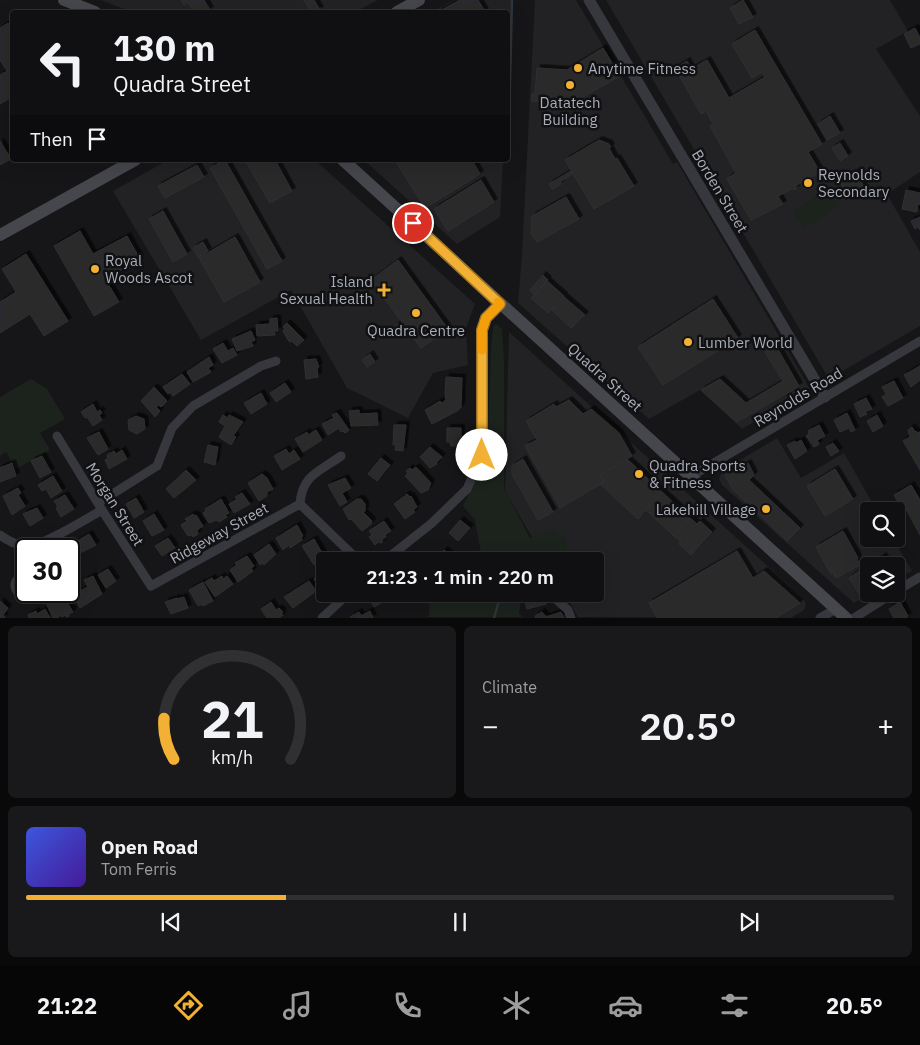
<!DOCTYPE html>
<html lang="en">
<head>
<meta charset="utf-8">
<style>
  body { margin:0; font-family:"IBM Plex Sans",sans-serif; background:#19191b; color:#f1f3f6; height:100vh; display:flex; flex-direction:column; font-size:19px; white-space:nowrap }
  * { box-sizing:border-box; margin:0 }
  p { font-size:16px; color:#9c9d9f }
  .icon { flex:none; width:28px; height:28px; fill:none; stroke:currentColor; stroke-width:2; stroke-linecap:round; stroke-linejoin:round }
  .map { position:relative; height:618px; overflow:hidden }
  .panel { display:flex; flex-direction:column; gap:8px; padding:8px; background:#09090a; flex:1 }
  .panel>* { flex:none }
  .top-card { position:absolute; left:10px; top:10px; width:500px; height:152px; border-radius:5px; box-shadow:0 5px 20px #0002,0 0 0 1px #303032; background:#101012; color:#f1f3f6; overflow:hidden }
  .tools { position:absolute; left:860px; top:502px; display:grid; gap:10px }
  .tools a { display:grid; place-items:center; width:45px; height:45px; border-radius:5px; background:#101012; box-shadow:0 5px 20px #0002,0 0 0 1px #303032; font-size:25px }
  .speed { position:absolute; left:15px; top:538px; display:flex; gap:10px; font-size:25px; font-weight:700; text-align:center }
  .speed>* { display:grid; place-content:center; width:65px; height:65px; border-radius:50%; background:#101012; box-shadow:0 5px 20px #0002,0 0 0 1px #303032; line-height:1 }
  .speed .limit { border:2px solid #111; border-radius:8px; background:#fff; color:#111 }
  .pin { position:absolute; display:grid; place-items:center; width:42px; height:42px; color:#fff; margin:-21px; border:2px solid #fff; border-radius:50%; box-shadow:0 1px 5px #0007 }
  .me { position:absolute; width:55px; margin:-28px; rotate:0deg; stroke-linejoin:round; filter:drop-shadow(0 0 4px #0008) }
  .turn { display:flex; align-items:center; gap:18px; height:105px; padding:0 20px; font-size:22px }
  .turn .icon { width:65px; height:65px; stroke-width:2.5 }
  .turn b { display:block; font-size:35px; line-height:42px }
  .then { display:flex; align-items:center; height:48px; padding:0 20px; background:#0003; gap:10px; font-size:19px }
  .big { font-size:38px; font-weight:600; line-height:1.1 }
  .panel .tile { flex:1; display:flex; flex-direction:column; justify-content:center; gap:8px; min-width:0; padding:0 18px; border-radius:8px; background:#19191b }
  .panel .dial { align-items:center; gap:0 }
  .dial svg { height:130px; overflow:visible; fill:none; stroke:#303032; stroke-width:7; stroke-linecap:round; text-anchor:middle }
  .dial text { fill:#f1f3f6; stroke:none }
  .song { display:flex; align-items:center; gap:15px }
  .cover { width:60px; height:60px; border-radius:8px; background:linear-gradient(135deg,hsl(230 70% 55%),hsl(260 70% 35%)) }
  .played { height:5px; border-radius:2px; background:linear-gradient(90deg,#f2b134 30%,#303032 30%) }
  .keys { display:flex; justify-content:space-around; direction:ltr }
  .heat { display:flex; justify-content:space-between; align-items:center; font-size:28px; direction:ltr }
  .panel .tiles { flex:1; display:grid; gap:8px; grid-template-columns:1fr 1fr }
  .tile:last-child { grid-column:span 2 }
  .trip { position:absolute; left:316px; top:552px; width:288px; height:50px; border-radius:5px; background:#101012; box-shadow:0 5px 20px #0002,0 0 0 1px #303032; font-weight:600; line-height:50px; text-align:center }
  .tab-bar { display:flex; height:80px; justify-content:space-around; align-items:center; background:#060607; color:#9c9d9f }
  .tab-bar .icon { width:35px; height:35px }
  .tab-bar .on { color:#f2b134 }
  .tab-bar b { font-size:22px; color:#f1f3f6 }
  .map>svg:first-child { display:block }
</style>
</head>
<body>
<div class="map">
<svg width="920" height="618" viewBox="0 0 920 618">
  <defs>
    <filter id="shadow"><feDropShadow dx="3.5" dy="-3.5" stdDeviation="0" flood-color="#0009"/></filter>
  </defs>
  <rect width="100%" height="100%" fill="#161618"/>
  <path fill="#222225" d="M101,0H378L355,12H132Z
    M454,0H511L508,67V12H432Z
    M535,0H576L673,164L677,162L810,389L742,429L700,390L649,419L518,303L522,254Z
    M606,0H890L908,31L876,49L920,116V172L887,194L920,252V326L829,379Z
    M168,160H315L475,304L466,328L468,365L433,373L408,418L347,388L291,290L201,340L113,191Z
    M364,160H503L500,217L457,244Z
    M509,332L804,599L806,605L804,610L791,618L578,617L565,594H595V561H546L505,491Z
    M777,438L801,478L844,453L877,511H869V539H893L912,571L896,579V566H869V594H871L854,603L722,485L719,479L722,471Z"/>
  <path fill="#1c231d" d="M827,189L838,207L804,229L793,211Z
    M496,324L502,329L504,362V489L530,538L541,532L555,530L565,539L567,550L555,558L543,561H458L466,553H481L475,520L463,506L487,456L491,350L493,327Z
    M31,379L47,389L65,419L40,433L50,450L16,469L6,452L0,456V397Z
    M430,594H527L521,601L519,613L522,617H428C431,610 428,604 431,596Z"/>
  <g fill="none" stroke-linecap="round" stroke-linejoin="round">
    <path stroke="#2c353c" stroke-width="2.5" d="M509,121L512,0
      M503,559V561
      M494,618L501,594"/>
  </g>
  <path fill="#29292c" stroke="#303034" filter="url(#shadow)" d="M181,0H204L210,10L206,12H194L188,2L184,5Z
    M304,0H314L320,10L311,12Z
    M460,0H478L485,12H438Z
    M743,0L753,17L739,24L730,8Z
    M8,23L12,31V97L0,104V75L7,71L0,60V28Z
    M915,28L920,38V44L911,48L904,34Z
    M755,30L822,144L808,152L820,172L795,186L796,189L794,190L793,188L778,196L783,204L751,220L727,179L736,173L710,126L713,124L706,111L701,114L675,68L687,61L691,69L707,60L729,98L765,77L762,72L752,78L732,44Z
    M603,48L620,76L567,106L566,103L532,101V94H535L537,68L567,70Z
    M830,116L840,133L827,140L818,124Z
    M599,140L609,144L611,147L609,148L615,159L617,158L634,186L594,209L565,160Z
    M0,141L11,159L0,165Z
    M840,143L848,156L840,161L832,148Z
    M225,160L282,261L267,269L210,168Z
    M245,160H275L292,191L270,203Z
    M400,160H477L473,162L480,174L425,208L396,162Z
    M197,165L204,177L165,198L158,186Z
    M571,171L572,174L560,182L561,184L552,189L549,184Z
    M856,172L864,186L847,195L840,181Z
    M481,180L494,202L448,231L434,209Z
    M906,190L920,193V204H918L917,212L902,209Z
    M566,197L579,219L537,242L531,234L532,216Z
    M163,211L187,254L173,262L149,219Z
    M920,217V230L918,227L915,229L911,221Z
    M80,231L93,254L127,236L140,259L105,279L119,302L94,316L54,246Z
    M235,237L260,282L224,302L199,258Z
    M203,242L208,251L198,257L193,248Z
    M26,254L68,321L44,336L30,314L0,333V302L16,292L2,269Z
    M398,260L448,329L421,348L371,280Z
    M543,275L548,280L535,295L530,290Z
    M547,281L564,296L548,313L531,298Z
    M564,297L585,315L571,328L552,310Z
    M713,299L738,338L663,385L638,347Z
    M277,318L278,331H274L275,335L257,336L256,325L270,324V319Z
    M287,323L304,340L297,346L292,341L290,342L288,340L283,331L285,328L283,327Z
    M399,323L405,332L400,336L394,327Z
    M251,331L255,340L251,342L253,346L237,351L232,339Z
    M223,343L228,351L233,348L237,355L222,363L213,349Z
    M776,346L799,386L737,422L701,390L720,379L746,403L783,381L765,352Z
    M370,354L375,362L367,367L362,360Z
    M209,357L213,365L208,368L211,372L193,382L187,372Z
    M316,359L319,367H317L318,377L306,379L304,360Z
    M920,366V380L911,387L904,375Z
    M182,374L190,384L173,396L170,392L168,394L163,387Z
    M446,377L462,378L461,408H458L459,410L432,424L425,410L440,401L442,403L446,400L445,394Z
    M894,381L903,398L888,406L882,397L886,394L882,387Z
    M285,383L291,392L276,402L270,393Z
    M154,387L167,401L161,407L159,405L156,407L160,411L155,417L141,401Z
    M261,393L267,404L251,414L244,403Z
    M866,398L872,409L865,412L867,414L860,417L854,404Z
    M569,400L583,414L591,409L619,433L632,456L600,475L604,482L560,508L525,446L537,440L526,421L554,404L556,407Z
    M93,404L97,412L100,410L102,413L99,415L102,420L93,426L87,417L85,418L81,412Z
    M359,410V414L377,413L378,425L351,426L349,411Z
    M337,413L349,430L345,433L343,431L341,432L339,428L328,435L322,424L334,418L332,415Z
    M847,413L855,430L851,432L849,428L840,432L834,420Z
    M223,415L228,418L229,415L243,422L233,436L236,437L231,445L219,437L225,426L219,422Z
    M877,415L883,426L873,432L867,421Z
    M136,416L144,419L145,429L137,434L129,430L128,420Z
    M394,425H406L403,451L395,450L396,445H393Z
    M819,425L825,436L817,440L819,444L814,447L806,436L809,434L808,431Z
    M912,427L915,432L916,431L917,433L920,432V470L903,441L910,437L908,430Z
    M447,428H461V441H459V446H451L450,442H447Z
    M316,430L322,440L303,452L295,439L307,432L308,435Z
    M99,432L108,449L98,455L87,438Z
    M801,440L807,451L795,459L787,445L795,441L796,443Z
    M833,443L839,451L831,456L826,447Z
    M208,445L218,447L215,465L204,462Z
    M430,447L442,457L436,463L437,464L430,468L420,457Z
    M286,449L289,454L294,450L300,459L282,470L274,456Z
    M122,450L127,459L109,469L105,460L108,458L107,455L114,451L116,454Z
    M42,456L51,472L40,478L31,461Z
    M381,458L390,465L377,481L368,474Z
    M523,459L553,512L538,520L512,474V466Z
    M627,459L662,492L638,519L600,484L604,482L600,475Z
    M12,463L16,476L0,482V468Z
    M748,463L754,475L749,480L800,528L787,541L733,490L725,475Z
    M416,467L431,483L428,490L421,493L405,476L408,474L406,471L410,468L412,470Z
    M835,469L853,499L825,516L807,486Z
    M186,470L196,480L174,498L166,489Z
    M262,474L267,478L273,489L267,492V496L259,501L248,483Z
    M53,476L62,491L51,498L46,489L42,491L38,485Z
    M345,478L351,488L342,493L347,502L340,506L328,485Z
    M911,485L920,500V535L906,509L903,510L894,495Z
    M18,488L21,493L18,495L25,506L12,515L3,496Z
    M662,492L690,518L674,536L646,510Z
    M242,493L250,504L234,513L229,504L237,499L235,497Z
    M407,494L410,497L411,496L417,507L413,510L415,512L405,519L394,504Z
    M65,495L74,509L61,517L56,508L58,507L54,501Z
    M136,498L144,512L134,518L126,504Z
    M221,499L229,513L225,515L227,517L219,522L217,520L209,523L203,513L206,511L205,509Z
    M357,499H361L365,504V511L363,512L372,521L371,524L362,531L351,519L349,520L343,509Z
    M37,508L43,518L30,526L23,514Z
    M154,514L164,530L152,536L143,521Z
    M193,514L194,516L196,515L203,526L197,530L198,534L193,537L192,535L188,536L181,525L187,521L185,519Z
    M690,518L697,524L700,521L712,532L691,555L679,544L681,542L674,536Z
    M460,520L470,528L458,541L449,533Z
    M384,521L391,531L385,535L386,537L382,539V543L378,542L375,545L369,537L372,535L369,531Z
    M297,525L303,536L301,538L302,540L290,548L289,545L283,550L276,538Z
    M843,531L858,558L857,559L860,565L836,578L833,573L831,574L816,547Z
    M89,534L96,545L80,553L74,543Z
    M168,538L175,548L162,556L155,546Z
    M314,539L325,558L314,565L302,546Z
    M269,544L276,554L264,565L263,563L260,565L254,555Z
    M444,550L453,557L449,561H430L436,555L438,557Z
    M737,551L753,578L764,571L800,603L776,618H657L649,603Z
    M247,556L254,566L251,568L253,571L238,582L230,570L237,565L235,563Z
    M883,556L889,566H877L874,562Z
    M108,569L116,581L106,588L98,575Z
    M861,570L869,582V591L861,596L849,578Z
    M325,571V587L321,589L314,579Z
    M93,576L102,594L80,608L76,600L80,598L78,592L88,587L84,580Z
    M222,576L223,579L227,576L233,584L215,597L205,582L212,578L214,581Z
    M309,581L316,591L293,608L284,597Z
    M203,582L213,601L203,606L202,604L198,606L189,590Z
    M373,594H391L393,596L374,607L368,596Z
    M530,594H539L540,598L545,597L546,604L527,609L525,602L531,601Z
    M184,597L188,608L171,614L165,602L177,598V599Z
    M56,598L58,602L65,599L73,612L69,614V616L67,617L65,615L62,617L61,615L57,618H53L46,603Z
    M0,601L8,608L3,615L5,618H0Z
    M271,602L276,610L279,608L283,612L281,613L283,615L279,618H267L261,609Z
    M900,602L908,616L905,618H894L889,609Z
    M45,609L50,618H29L28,615L36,611L37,614Z
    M370,611L373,618L350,617L359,612L361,616Z
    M542,612L546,617L561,612L564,618H536L535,616Z"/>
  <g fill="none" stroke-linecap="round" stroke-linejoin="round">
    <path stroke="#37383d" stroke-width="9" d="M57,436L102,510L151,586L300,504
      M690,477L920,341
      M98,503L157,466L172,428L193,406L261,366L276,361
      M300,504L359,561
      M300,504C302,475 319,472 341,456
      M0,535C10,542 19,547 32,545C48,543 86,519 102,510
      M23,545L22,558L24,575
      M384,561L432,523L467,489L482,455V330L486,318L500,304
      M26,576C7,577 15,602 31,591
      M896,591L920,577
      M550,594L568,610L571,618
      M322,618L348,594
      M820,618L836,609
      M854,618L892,594"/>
    <path stroke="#37383d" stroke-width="11" d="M589,0L825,397"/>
    <path stroke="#45474d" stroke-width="12" d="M64,0L95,12
      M397,12L419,0
      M343,160L846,618
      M0,235L135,160"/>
  </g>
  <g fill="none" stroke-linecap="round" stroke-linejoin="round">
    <defs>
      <path id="route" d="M413,223L500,304L486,318L482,330V455"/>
    </defs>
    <use href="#route" stroke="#9d7322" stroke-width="12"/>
    <use href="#route" stroke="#f2b134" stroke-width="9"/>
    <path stroke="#f59e0b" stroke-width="9" d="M482,350V330L486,318L500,304L498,302"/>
  </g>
  <g fill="#f2b134" stroke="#111113" stroke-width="2">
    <circle cx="578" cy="68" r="5"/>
    <circle cx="570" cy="85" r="5"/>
    <circle cx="808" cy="183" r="5"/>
    <circle cx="95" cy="269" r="5"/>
    <path d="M381.5 282.5h5v5h5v5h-5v5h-5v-5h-5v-5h5z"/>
    <circle cx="416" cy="313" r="5"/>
    <circle cx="688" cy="342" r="5"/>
    <circle cx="639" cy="474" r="5"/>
    <circle cx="766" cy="509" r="5"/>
  </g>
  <g text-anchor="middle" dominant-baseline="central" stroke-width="5" stroke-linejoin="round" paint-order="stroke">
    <g font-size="15" fill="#a8adb8" stroke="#111113" text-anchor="start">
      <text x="588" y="68">Anytime Fitness</text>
      <text x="570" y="102" text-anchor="middle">Datatech<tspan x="570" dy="17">Building</tspan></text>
      <text x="818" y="174">Reynolds<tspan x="818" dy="17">Secondary</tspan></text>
      <text x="105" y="260">Royal<tspan x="105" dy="17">Woods Ascot</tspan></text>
      <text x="373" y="281" text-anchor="end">Island<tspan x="373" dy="17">Sexual Health</tspan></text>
      <text x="416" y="330" text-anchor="middle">Quadra Centre</text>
      <text x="698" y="342">Lumber World</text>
      <text x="649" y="465">Quadra Sports<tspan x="649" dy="17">&amp; Fitness</tspan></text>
      <text x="756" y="509" text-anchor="end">Lakehill Village</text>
    </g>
    <g font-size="15" fill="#a8adb8" stroke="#111113">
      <text transform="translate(720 191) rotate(59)">Borden Street</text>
      <text transform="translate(605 377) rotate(42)">Quadra Street</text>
      <text transform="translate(798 397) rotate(-31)">Reynolds Road</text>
      <text transform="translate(115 504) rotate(58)">Morgan Street</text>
      <text transform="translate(219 533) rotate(-29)">Ridgeway Street</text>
    </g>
  </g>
</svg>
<div class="tools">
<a><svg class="icon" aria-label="search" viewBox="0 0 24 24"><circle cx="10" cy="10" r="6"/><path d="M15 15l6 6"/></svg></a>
<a><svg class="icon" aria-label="layers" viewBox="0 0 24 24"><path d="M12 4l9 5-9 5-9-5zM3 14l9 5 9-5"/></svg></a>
</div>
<div class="speed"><div class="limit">30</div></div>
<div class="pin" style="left:413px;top:223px;background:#d93025"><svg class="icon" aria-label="arrive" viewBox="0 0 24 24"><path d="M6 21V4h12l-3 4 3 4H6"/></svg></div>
<svg class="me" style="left:482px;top:455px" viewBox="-20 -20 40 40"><circle r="19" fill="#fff"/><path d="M0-13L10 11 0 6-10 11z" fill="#f2b134"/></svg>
<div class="trip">21:23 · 1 min · 220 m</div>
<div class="top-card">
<div class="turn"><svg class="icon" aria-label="left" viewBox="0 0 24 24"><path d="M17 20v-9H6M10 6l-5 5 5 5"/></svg><div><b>130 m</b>Quadra Street</div></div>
<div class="then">Then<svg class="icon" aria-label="arrive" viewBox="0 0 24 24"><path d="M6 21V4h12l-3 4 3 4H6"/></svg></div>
</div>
</div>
<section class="panel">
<div class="tiles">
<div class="tile dial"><svg viewBox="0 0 100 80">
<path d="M14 69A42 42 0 1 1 86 69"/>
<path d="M14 69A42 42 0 0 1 8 44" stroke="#f2b134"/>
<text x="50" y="56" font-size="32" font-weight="700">21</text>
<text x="50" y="72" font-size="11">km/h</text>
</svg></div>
<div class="tile"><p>Climate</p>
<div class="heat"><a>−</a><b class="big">20.5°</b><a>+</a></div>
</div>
<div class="tile">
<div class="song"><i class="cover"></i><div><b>Open Road</b><p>Tom Ferris</p></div></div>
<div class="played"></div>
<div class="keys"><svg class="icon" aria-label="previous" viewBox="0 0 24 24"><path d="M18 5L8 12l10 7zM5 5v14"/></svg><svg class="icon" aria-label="pause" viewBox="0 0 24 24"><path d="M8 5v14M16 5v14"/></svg><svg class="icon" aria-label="next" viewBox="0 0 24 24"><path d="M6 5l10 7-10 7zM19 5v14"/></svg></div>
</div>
</div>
</section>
<nav class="tab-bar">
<b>21:22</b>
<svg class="icon on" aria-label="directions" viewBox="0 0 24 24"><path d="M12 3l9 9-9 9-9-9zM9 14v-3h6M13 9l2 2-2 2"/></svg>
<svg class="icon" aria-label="music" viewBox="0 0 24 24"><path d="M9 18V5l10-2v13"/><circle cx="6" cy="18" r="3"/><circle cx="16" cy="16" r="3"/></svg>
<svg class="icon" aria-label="phone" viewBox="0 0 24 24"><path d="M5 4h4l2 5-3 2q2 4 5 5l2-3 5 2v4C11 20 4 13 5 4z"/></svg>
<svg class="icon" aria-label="climate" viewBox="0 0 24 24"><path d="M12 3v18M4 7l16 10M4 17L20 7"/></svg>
<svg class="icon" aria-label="car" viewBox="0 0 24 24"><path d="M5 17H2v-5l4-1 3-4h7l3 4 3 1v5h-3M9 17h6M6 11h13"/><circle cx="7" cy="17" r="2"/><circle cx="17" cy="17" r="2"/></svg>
<svg class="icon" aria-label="filters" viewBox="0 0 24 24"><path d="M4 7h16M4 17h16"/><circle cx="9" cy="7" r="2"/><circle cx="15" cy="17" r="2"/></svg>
<b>20.5°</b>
</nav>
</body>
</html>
